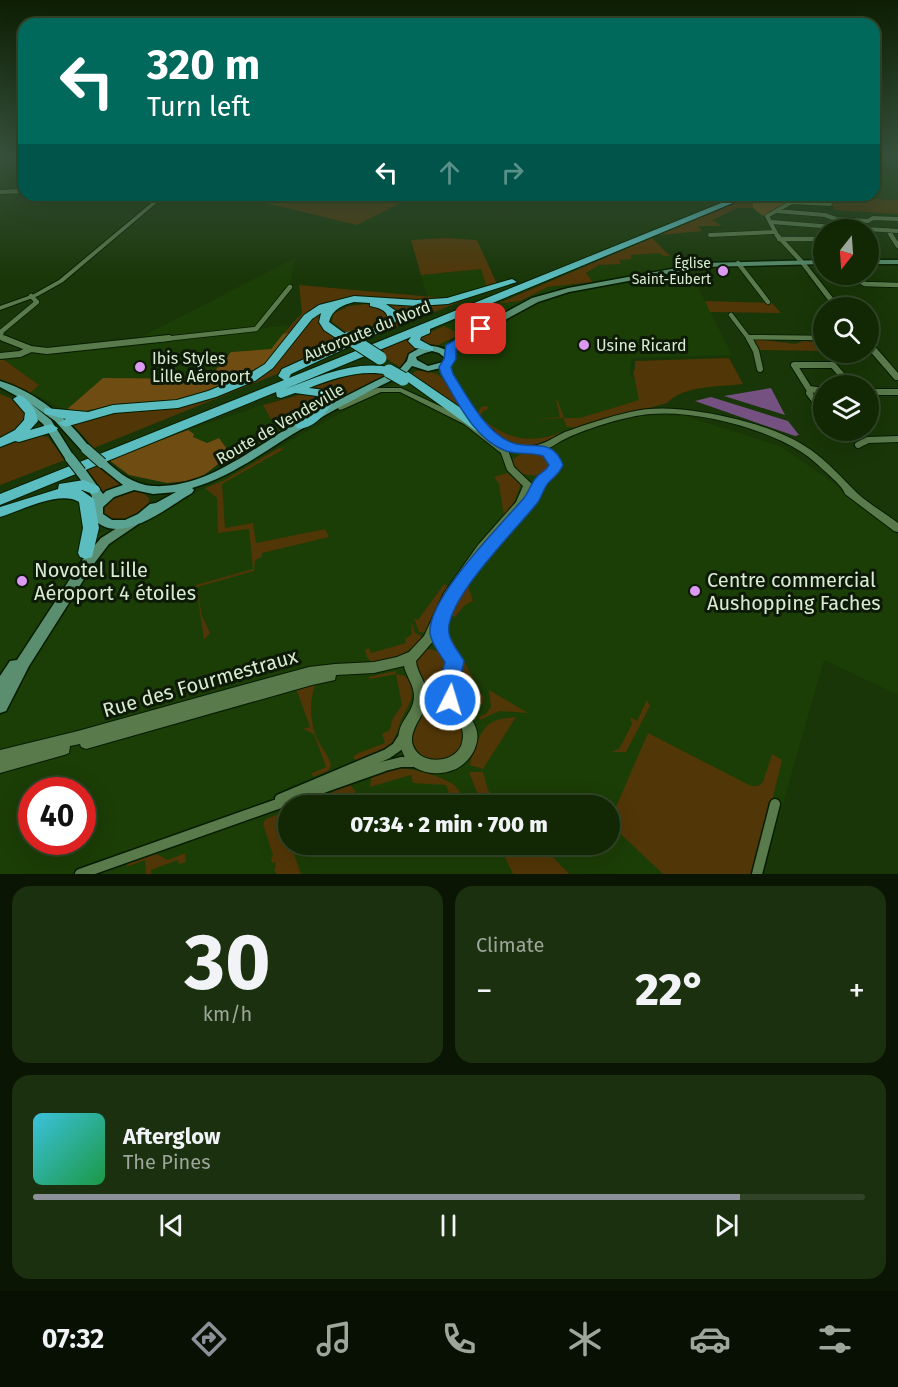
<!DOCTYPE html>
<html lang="en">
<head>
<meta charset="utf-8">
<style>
  body { margin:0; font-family:"Fira Sans",sans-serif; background:#1b300f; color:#f1f3f6; height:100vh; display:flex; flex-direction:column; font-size:22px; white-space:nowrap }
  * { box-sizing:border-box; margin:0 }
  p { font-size:20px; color:#9ca69a }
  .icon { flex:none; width:33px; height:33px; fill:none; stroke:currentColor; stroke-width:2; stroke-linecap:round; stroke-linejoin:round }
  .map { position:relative; height:874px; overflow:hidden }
  .sheet { display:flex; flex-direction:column; gap:12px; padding:12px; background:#0a1603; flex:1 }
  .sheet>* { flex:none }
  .hud { position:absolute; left:18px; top:18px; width:862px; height:183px; border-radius:18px; box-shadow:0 6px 24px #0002,0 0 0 2px #314427; background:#00695c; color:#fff; overflow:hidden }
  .needle { width:39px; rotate:197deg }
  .fabs { position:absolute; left:813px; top:219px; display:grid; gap:12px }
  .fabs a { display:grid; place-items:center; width:66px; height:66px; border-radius:50%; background:#122805; box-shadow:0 6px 24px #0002,0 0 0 2px #314427; font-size:30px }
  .speed { position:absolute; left:18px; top:777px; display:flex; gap:12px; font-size:30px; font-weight:700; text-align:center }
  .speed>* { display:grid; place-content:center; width:78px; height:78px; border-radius:50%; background:#122805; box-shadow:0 6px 24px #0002,0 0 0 2px #314427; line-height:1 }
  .speed .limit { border:9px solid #d22; background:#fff; color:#111 }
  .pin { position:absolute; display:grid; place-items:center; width:51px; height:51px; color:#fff; margin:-26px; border-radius:12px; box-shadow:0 3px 9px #0006 }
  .me { position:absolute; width:66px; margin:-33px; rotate:5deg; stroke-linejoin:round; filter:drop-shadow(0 0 4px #0008) }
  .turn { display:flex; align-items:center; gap:21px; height:126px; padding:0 30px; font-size:27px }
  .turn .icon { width:78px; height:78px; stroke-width:2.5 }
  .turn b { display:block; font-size:42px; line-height:51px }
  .lanes { display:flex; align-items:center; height:57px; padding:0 30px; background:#0003; justify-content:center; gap:30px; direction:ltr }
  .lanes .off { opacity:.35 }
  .big { font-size:45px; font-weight:800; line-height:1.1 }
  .sheet .tile { flex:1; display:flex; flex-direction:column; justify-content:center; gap:9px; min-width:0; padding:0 21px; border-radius:18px; background:#1b300f }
  .sheet .dial { align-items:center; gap:0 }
  .dial b { font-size:78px; line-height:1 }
  .song { display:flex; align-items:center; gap:18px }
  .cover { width:72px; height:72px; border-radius:9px; background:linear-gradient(135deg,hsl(190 70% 55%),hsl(140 70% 35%)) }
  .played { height:6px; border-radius:3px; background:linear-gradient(90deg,#8c9099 85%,#314427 85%) }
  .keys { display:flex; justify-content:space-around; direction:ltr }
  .heat { display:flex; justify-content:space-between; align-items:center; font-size:33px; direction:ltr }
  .sheet .tiles { flex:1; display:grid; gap:12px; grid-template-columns:1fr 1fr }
  .tile:last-child { grid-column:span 2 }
  .trip { position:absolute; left:278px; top:795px; width:342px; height:60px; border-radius:30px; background:#122805; box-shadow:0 6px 24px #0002,0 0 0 2px #314427; font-weight:800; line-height:60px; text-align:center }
  .tabs { display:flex; height:96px; justify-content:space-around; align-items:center; background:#071002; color:#9ca69a }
  .tabs .icon { width:42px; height:42px }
  .tabs .current { color:#8c9099 }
  .tabs b { font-size:27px; color:#f1f3f6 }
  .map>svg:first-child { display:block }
</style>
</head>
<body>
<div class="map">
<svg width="898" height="874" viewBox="0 0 898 874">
  <rect width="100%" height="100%" fill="#183607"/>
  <path fill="#1b3d06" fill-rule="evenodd" d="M875,173L898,175V200L821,195H874Z
    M651,252L676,256L689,269L732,355L632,358L630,373L653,415L685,416L780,446L842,489L898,535V695L824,660L763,874H0V517L55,497L78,502L84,536L144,521L397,382L442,370L453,364L454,352L441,345L459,334L444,326L497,304L520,301L548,287L592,282L586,273L599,265L620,264L618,260L631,255ZM32,790H82V842H32ZM288,806H609V844H288Z
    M295,258L290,287L257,329L288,325V328L271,349L231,352L208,379H160L82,396L65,411L44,399L29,394L39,385L0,357L36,347L133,341Z
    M481,269L487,288L444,298L427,296L421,275Z
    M263,405L270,418L285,431L248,453L243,450L229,452L219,438L207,443L193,437L194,434L188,430Z"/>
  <path fill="#513607" d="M271,195H416L357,225L262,202L267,200L265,199Z
    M756,195H772L754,203L753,208H738L713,220L721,226H698L702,231L659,235Z
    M812,195L898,200V214L835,210L830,202H821Z
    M447,238L477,240L497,284C475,292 454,300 431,301C378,303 328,281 292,332L283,334L302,313L299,285L444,298L487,288L481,269L421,275L411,240Z
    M652,238L670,256H664L659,253L631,255V259L619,260L621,264L599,265L586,273L593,282L548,287L520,301L497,304Z
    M467,299L361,341L396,318L375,302H450Z
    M705,301L772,303L781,313L710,312Z
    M366,304L387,311L389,321L354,338L332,322L333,314L349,306Z
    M325,307L320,321L346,342L297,366L94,448L72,424L250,381L308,321Z
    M444,326L460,334L435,347L418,342L423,335Z
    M408,337L412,345L419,348L408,354L401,368L375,351Z
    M756,339L795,344L803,341L821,342L823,351L760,350L754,340Z
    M0,357L39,385L29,394L0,379Z
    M729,358L743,384C720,387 684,385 667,403L578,428L567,427L563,418L535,420L560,417L556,400L558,401L564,418H580L639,400L633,372L635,369V361Z
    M366,370L388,375L331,406L310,388Z
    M416,371C443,369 450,386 460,407L411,375Z
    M0,394L10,398L26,413L25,424L0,440Z
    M303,394L318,396L322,400L316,411L285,431L270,418L263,405Z
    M488,406L487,410L483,411L480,417C506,438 525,444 558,434L556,431L562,435C521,455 515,449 481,421C477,416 477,412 481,407Z
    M36,435L48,437L65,460L0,485V448Z
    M279,448L284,449L222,484L225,528L253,523L256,543L325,529L329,537L262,553V557L255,560L254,571L197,587L202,616L210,633L204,640L196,585L253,569L249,529L218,533L217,498L205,488L223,481Z
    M524,452C537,450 545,454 552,464L550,470C538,479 513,478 513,459Z
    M97,465L123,486L102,496L84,471Z
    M507,473L521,484L510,512L504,517L499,484L494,477Z
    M128,491L142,492L149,498C150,521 118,523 103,515V506L113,496Z
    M470,576L469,589L473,601L465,605L455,617L452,616L448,625L449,633L445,634L449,614Z
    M444,584L450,587L440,602L426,633L419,632L414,618L418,620Z
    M411,621L415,633L424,637L422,639L400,657L373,664L367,657L365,650L369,648L371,653L406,643L405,639L412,634Z
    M451,637L483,697V703L478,707L462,704C450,688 465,675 461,658C459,649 452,645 447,638Z
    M430,649L446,654C451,669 442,680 443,694C444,710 462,715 464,729C469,759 425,775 413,746C409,736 415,729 416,719C418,699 413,679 417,659L425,650Z
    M396,671V674L405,676C421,693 406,707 400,723C397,731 396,739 390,745C383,753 367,760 356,760L353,758L356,754L385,743L382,734L390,730L392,720L402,705L396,674L370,679L368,677Z
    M316,683C308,701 310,727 320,744C324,751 330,758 331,766L328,771L313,777L312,773L326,767L314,734L303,729L310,727L296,688Z
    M489,690L528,713L499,711L480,720L479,717L486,714L491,707Z
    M647,700L650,706L626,752H611L619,749L632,724L630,717L637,721Z
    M516,717L483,769L470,765C471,753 481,728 492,722C500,718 508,718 516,717Z
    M648,733L751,786H758L763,782L772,754L782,760L754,874H663L609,823Z
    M395,768C408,767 445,776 455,786C460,791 464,799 468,805H453L446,785L413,783L411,775L370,787L371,778Z
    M469,772H483L488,790L494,798L488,805L476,790Z
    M350,785L356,792L325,805H299Z
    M288,810V822L284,824L288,844L291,845L301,874H276L274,868L276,867L275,862L272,863L271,858L273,855L263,824L266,819Z
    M499,845H541L569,874H513Z
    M154,853L168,860L185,853L186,862L179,864L178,860L151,870V874H146L145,860L126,867L128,863Z"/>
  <path fill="#6f4d12" d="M772,195H812L821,202L796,200L763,216L753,208V203Z
    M292,332L272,358L260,368L194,397L169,402L108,406L77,413L65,411L103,378L208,379L231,352L271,349L283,334Z
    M188,430L194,434L193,437L207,443L219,438L229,452L244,450L248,453L235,461H222L203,476L189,481L167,483L129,475L109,460Z"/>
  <path fill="#745181" d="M771,388L785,415L724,396Z
    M711,397L788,421L799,435L795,436L695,401Z"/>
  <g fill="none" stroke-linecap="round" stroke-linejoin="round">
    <defs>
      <path id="minor-far3" d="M0,192L24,191
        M776,211L825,215L836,219L868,221L873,218L898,219
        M772,222L833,227
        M866,229L898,231
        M888,230L892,237
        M710,235L774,232
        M778,237L767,216L792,202L830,204"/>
      <path id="minor-far2" d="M777,235L802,262
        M891,235L898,246
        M779,239H824
        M738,263L768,302
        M856,279L865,284L898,285
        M731,315L750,340
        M748,337L824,338
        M7,340L0,337L2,331L37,302L31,296
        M155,340L256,329L290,287"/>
      <path id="minor-far1" d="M3,338L31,349L47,351L169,338
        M749,338L756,351L760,369
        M0,356L20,354L31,349
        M811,390L809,393L815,401
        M824,391L809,389L794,365H833L851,386
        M868,392H898
        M858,445L868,440L898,439"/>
      <path id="minor" d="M280,799L387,754L397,747L404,736
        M80,874L385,766L401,762H416
        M757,874L775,804"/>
      <path id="tertiary" d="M161,195H166L63,282L38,296L0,310V306L34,294L59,280Z
        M800,261H804L841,308H834L800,263Z
        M868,342H871L898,373V380H895L868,349Z
        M443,362H446L450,364V372L454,379C468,398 481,427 501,440C510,446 521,447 532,446C544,445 554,437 565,432C586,424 609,417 630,412C651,407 673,408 694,411C731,416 779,428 811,450C828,462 842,478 857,493C869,504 885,513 898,523V532L894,531L845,494C843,487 834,480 828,474C819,466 810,457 800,451C761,427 696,410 650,414C627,416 588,428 567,438C560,441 554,446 547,449C555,452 558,457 561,465L556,474L546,482L537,500L482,562L450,612L446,625V635L461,661C460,671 453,682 455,692C458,710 481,720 477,741C475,753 467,763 456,769C444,774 432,775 420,770C410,766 406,761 402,751C390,724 414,717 414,696C414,685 406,676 404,666L374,673L336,675L335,680L312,685L86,749L81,747L80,744L70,746L69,753L64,755L0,773V750L78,731L232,688L309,667L335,664L374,662L397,657L409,652L424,636L444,593L478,545L516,502L523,486L507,470L501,453L464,424L400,392H381L343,409L340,410L336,407L337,405L377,388H401L470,420L476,425L444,376L442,368ZM508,450C524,454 544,447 551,465L549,470L539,478L528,497L533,485L514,467ZM435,639L449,662C447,672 439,682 442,693C446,711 468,723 462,742C461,750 453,756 447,758C438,761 427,760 420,755C398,736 428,716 428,696C427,683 417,673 416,661Z"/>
      <path id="secondary" d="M824,260V264L704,267L569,292L538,302L457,346L453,350L452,358L449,359L445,356V350L451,342L532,298L568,288L704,263Z
        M868,260H898V264H868Z
        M133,518L137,519L139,522L137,525L109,544L93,565L29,666L6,711L0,713V676L10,661L17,660L83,559L101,538Z"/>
      <path id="primary" d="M432,346C442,347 448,350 454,358L449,366L428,371L412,366L406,373C372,390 338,407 305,427C268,448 234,476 192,488L194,490L192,493C166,508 115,551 91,515L92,496L75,472L77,469H85L103,494L106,491L123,485L98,465L96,463L102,460L106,461C119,473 134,485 153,486C207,489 254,447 298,422C331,403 366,386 400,369L407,361L409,354L418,349ZM432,351L439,353L445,358L443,362L428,366L417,360L416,357L425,353ZM134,490L153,494L176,492L156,503L150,504L138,514L125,520H112L103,514V507L114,497Z
        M0,381C36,392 69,419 91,449L90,451H82L55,421L30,403L51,420L75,458L74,460H66L43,424L19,403L21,401H26L0,387Z"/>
      <path id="motorway" d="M741,195H752L430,329V333L421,337L420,340L433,347V351L415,348L408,341L411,337L285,389C320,376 356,359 393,368L395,371L389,375C361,369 335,378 309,388L325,390L333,401C327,413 312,431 297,428L295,425L317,408L321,401L317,396L295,393L281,398L277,397L276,392L0,505V494L284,380L278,376L282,369L342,342L324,330L319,322L321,313L312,319L273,368L255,381L216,397L178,408L114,413L65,427L58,423L66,419L45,414L44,411L45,408L88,412L113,405L177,400L208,391L247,375L265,364L304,315L319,305L354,296L417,300L447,298L512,279L517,282L448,304L417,306L386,304L396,311L398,318L393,326L291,374L289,378ZM354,302L370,303V306C378,308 386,309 388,318L385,322L351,338L329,322C332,309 343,305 354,302Z
        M408,372L493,430L495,433L493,436H483L404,379L402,376L404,373Z
        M19,395C29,398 37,411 38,421L30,430L51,424L58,428L56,431L19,442L15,441L0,447V438L15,430L24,420L25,413L13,399Z
        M84,480L98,486L100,489L98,492L93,494L82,490H81L94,499L99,528L92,557L86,559L80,557L78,553L83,528L79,502C59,490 21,511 0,517V507L58,489L59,484Z"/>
    </defs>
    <use href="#minor-far3" stroke="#061c00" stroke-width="5"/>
    <use href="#minor-far2" stroke="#061c00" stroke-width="6"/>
    <use href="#minor-far1" stroke="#061c00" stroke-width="8"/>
    <use href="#minor" stroke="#061c00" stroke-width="13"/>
    <use href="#tertiary" stroke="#061c00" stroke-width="2"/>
    <use href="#secondary" stroke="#061c00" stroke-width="3"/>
    <use href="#primary" stroke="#061c00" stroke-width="3"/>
    <use href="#motorway" stroke="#061c00" stroke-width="2"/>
    <use href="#minor-far3" stroke="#597a4b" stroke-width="4"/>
    <use href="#minor-far2" stroke="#597a4b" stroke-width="4.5"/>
    <use href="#minor-far1" stroke="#597a4b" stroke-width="6"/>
    <use href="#minor" stroke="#597a4b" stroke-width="10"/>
    <use href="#tertiary" fill="#597a4b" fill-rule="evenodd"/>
    <use href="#secondary" fill="#5a8e6e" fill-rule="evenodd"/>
    <use href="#primary" fill="#5aa291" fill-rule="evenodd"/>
    <use href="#motorway" fill="#5bbdbf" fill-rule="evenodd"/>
    <defs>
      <path id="primary-bridge" d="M86,449L102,463
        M70,458L81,472"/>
      <path id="motorway-bridge-far1" d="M349,338L352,340"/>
      <path id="motorway-bridge" d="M349,338L380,358
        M389,371L403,379"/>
    </defs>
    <use href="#primary-bridge" stroke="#061c00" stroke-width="12" stroke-linecap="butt"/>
    <use href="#motorway-bridge-far1" stroke="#061c00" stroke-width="11" stroke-linecap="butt"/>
    <use href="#motorway-bridge" stroke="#061c00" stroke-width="15" stroke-linecap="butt"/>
    <use href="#primary-bridge" stroke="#5aa291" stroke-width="10"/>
    <use href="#motorway-bridge-far1" stroke="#5bbdbf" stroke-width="10"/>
    <use href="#motorway-bridge" stroke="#5bbdbf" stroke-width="13"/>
  </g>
  <linearGradient id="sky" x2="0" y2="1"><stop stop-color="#0d1e04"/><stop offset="0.56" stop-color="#37523c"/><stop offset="1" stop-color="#37523c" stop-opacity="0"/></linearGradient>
  <rect width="898" height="280" fill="url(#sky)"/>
  <path fill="#1a73e8" stroke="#114b97" stroke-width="1.5" d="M481,326L485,327V332L456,349V359L451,367L453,374C467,396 486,434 513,443C533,450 553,437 563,465C559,474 555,476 549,482C544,487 542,496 538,502C518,528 443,601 449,633C450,643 460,653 464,661L458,688L460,700L457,706L450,709L443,706L438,688L445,662C440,654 431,643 430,633C428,597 501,525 524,498C529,492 531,483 536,478C540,472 546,472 549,465L543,456C531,452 518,455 506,451C474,439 457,401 441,374L439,367L444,359L446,345Z"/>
  <g fill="#dc99f4" stroke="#0d1a07" stroke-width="2">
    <circle cx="723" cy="271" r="6"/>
    <circle cx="584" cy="345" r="6"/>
    <circle cx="140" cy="367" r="6"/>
    <circle cx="22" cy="581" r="6"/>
    <circle cx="695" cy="591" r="6"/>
  </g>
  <g text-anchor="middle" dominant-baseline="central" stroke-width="6" stroke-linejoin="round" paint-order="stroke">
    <g font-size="14" fill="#d9ecd2" stroke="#0d1a07" text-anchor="end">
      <text x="711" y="263">Église<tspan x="711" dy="16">Saint-Eubert</tspan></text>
    </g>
    <g font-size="16" fill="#d9ecd2" stroke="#0d1a07">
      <text transform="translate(367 331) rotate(-22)">Autoroute du Nord</text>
      <text transform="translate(280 424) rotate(-30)">Route de Vendeville</text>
    </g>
    <g font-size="16" fill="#d9ecd2" stroke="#0d1a07" text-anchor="start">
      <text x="596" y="345">Usine Ricard</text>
      <text x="152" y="358">Ibis Styles<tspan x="152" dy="18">Lille Aéroport</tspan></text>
    </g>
    <g font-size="20" fill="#d9ecd2" stroke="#0d1a07" text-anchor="start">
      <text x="34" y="570">Novotel Lille<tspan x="34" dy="23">Aéroport 4 étoiles</tspan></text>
      <text x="707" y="580">Centre commercial<tspan x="707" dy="23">Aushopping Faches</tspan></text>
    </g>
    <g font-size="20" fill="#d9ecd2" stroke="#0d1a07">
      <text transform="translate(200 683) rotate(-16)">Rue des Fourmestraux</text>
    </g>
  </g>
</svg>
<div class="fabs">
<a><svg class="needle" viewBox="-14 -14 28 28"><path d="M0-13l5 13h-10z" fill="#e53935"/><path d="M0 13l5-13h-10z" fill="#9ca69a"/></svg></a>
<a><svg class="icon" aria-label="search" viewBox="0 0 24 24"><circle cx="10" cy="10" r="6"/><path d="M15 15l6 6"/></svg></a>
<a><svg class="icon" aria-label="layers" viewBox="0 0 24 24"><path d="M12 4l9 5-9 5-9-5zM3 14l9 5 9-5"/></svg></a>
</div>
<div class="speed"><div class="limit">40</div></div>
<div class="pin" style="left:481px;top:329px;background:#d93025"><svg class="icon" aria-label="arrive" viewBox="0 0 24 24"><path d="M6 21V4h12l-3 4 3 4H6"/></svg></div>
<svg class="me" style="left:450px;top:700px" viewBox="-20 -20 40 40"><circle r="17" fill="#1a73e8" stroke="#fff" stroke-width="3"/><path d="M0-11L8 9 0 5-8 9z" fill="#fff"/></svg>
<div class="trip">07:34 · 2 min · 700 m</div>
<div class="hud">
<div class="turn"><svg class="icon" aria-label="left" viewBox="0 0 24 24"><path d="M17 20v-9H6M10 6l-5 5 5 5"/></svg><div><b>320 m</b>Turn left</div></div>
<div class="lanes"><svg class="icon" aria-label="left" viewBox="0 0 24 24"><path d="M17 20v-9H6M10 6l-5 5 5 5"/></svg><svg class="icon off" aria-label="ahead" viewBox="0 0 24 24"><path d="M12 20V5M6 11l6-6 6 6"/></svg><svg class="icon off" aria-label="right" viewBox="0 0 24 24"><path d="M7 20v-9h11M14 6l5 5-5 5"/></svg></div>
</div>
</div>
<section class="sheet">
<div class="tiles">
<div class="tile dial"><b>30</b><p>km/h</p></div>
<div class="tile"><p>Climate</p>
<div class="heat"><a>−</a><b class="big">22°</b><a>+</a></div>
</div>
<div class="tile">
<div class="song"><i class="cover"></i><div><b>Afterglow</b><p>The Pines</p></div></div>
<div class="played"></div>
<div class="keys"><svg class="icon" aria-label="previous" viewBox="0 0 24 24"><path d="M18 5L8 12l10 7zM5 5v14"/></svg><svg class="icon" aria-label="pause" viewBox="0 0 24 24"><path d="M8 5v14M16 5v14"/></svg><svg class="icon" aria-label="next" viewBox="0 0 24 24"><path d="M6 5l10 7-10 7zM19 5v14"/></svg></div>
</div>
</div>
</section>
<nav class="tabs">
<b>07:32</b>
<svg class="icon current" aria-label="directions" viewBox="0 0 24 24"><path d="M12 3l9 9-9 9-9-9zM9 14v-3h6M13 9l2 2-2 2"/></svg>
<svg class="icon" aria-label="music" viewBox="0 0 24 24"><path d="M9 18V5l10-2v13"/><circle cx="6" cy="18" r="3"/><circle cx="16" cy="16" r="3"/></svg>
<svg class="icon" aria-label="phone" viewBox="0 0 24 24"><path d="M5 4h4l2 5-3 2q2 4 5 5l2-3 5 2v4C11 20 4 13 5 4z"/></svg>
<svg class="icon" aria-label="climate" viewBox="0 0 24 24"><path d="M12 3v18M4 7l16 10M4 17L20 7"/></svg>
<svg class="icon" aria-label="car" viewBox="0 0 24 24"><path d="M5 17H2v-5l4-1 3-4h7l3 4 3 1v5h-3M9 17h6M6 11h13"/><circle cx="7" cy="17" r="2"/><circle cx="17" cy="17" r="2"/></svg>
<svg class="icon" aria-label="filters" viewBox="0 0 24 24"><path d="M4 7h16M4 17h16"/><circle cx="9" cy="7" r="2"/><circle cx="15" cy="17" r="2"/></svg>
</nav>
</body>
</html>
